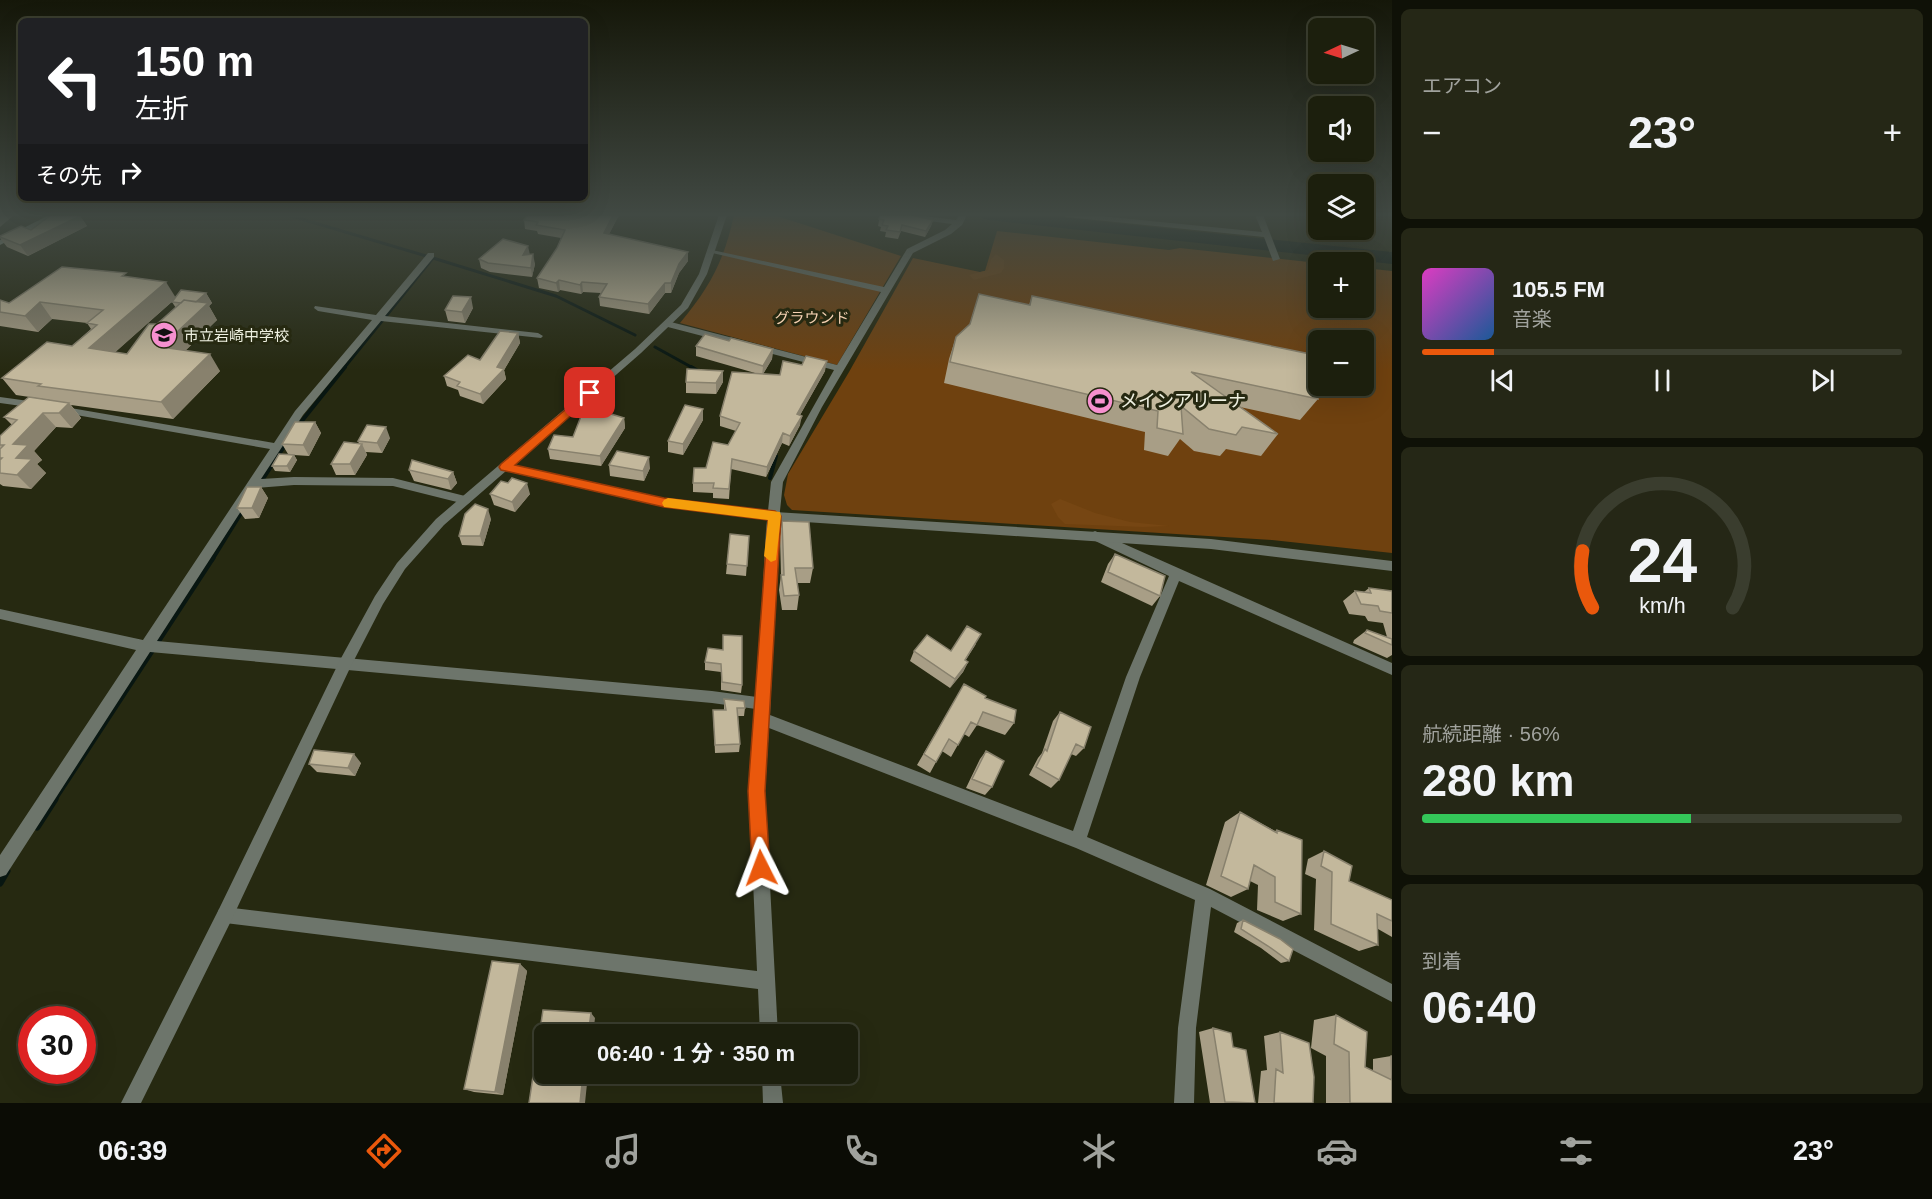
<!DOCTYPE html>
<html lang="ja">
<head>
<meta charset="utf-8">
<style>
  body { margin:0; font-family:Arial,"Noto Sans JP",sans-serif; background:#252716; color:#f1f3f6; height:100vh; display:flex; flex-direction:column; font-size:22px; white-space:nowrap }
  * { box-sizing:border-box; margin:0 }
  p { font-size:20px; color:#a0a29d }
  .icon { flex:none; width:33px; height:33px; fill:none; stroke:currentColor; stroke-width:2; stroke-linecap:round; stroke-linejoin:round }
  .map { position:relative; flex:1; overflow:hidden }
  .panel { display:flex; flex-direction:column; gap:9px; padding:9px; background:#0f1107; width:540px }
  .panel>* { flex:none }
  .top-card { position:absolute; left:18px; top:18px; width:570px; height:183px; border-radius:9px; box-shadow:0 6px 24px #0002,0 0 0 2px #3a3d2e; background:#202124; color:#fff; overflow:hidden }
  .needle { width:39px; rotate:266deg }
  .controls { position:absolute; left:1308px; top:18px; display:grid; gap:12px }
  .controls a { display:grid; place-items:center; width:66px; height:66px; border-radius:9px; background:#1c1f0d; box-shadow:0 6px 24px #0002,0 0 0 2px #3a3d2e; font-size:30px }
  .speed { position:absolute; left:18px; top:1006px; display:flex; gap:12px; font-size:30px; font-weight:700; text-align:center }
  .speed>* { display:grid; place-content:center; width:78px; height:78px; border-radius:50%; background:#1c1f0d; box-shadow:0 6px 24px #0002,0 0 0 2px #3a3d2e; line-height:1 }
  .speed .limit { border:9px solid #d22; background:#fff; color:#111 }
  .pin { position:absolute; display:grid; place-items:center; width:51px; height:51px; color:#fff; margin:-26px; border-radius:12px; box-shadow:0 3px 9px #0006 }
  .me { position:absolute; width:66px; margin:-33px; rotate:357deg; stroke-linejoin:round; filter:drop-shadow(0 0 4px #0008) }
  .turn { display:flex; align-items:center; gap:21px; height:126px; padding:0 18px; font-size:27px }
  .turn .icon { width:78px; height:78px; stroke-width:2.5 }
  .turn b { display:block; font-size:42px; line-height:51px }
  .then { display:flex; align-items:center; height:57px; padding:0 18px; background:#0003; gap:12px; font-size:22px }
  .big { font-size:45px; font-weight:700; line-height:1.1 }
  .panel .card { flex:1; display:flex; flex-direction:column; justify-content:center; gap:9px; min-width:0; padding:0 21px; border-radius:9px; background:#252716 }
  .panel .dial { align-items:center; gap:0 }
  .dial svg { height:156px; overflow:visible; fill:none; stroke:#3a3d2e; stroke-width:7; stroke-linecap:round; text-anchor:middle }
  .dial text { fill:#f1f3f6; stroke:none }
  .song { display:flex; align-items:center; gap:18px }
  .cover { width:72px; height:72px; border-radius:9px; background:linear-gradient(135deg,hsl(310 70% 55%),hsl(210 70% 35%)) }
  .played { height:6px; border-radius:3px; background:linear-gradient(90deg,#ea580c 15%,#3a3d2e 15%) }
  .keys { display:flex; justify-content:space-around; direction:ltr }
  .heat { display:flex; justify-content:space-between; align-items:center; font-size:33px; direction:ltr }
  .charge { height:9px; border-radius:4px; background:linear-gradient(90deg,#34c759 56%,#3a3d2e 0) }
  .trip { position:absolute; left:534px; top:1024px; width:324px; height:60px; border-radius:9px; background:#1c1f0d; box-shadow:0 6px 24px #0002,0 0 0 2px #3a3d2e; font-weight:700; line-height:60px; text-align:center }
  .tabs { display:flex; height:96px; justify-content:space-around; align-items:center; background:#0b0c05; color:#a0a29d }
  .tabs .icon { width:42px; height:42px }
  .tabs .active { color:#ea580c }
  .tabs b { font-size:27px; color:#f1f3f6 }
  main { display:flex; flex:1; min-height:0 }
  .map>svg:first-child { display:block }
</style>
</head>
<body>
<main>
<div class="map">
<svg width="1392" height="1103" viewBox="0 0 1392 1103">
  <rect width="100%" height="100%" fill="#262911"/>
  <path fill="#6f410f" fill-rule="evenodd" d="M734,215H774L901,256L837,365L680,323C710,287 724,261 734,215Z
    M997,231L1169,250L1180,248L1318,263V308H1364V268L1392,271V553L1272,540L792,510L787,505L784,495L788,474L849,372L913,258L980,272L985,271ZM1318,340H1364V386H1318Z"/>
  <path fill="#764613" d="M996,254L1004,260V268L1001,273L974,280L969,275L988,270L991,259Z
    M1060,499L1095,513L1130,522L1169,526L1143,527L1065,524L1058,517L1051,504Z"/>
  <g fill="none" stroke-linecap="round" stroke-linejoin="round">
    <path stroke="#081611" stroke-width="3" d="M288,215L433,258L344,368
      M433,258L556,296L635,335
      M655,347L693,368"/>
    <path stroke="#081611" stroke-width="4" d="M691,367L700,372
      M297,427L345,367
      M770,478L776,456
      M261,482L287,442
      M212,560L243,510"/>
    <path stroke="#081611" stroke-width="5" d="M54,801L213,558"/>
    <path stroke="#081611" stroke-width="7" d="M37,827L55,799
      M0,883L7,871"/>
    <path fill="#081611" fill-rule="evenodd" d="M980,215H1039L1392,252V264L989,220L983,219Z"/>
    <path fill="#6d756b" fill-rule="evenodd" d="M893,215H916L956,220L959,215H967L962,225L951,234L913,253L822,407L783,482L778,530L770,715L1073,831L1126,677L1169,576L1091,539L1089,536L1091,533L1095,531L1392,663V675L1179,581L1140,677L1087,837L1210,889L1392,984V1002L1211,907L1196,1028L1194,1103H1174L1178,1028L1195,900L1076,848L769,728L765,791L778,1035H760L758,989L225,923L219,921L217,915L219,909L225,907L757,971L749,791L756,709L712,703L150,652L6,875L0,877V855L136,650L0,619V609L143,640L270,449L59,412L55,411V407L59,406L274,443L295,411L372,320L318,311L314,308L315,306L376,315L428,253H434V257L385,316L538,333L543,336L541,338L381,321L303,415L261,479L294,477L393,478L469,497L471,500L469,503L465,504L393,486L294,485L256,488L157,641L712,691L757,697L766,530L771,482L834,370L664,326L662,324L667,321L837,365L881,292L708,252L712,250L884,287L907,249L945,230L952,224L897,217Z
      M1062,215H1090L1262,232L1255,215H1263L1280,259L1273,261L1264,237L1066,217Z
      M0,397L36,402L41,405L36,408L0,403Z
      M762,1074H780L783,1103H763Z"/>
    <path fill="#6d756b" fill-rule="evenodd" d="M719,215H727L707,274L688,308L641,353L513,465L664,499L775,512L1211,539L1392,561V571L1211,549L775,520L664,507L506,471L444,525L405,569L383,604L350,668L231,921L141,1103H121L219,909L340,660L375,596L397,563L436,519L635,349L681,305L699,274Z"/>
    <path fill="#95a292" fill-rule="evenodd" d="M49,215H59L0,245V240Z"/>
  </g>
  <path fill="#a89e86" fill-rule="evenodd" d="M528,215H619L609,234L688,252V261L679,273L671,293H665L649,314L600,306L599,297L601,293L583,292L581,294L560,290L558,292L539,288L537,278L557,248L561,238L538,234L537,231L525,229L524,220Z
    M880,215L933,220L931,226L925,237L901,231L898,239L885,237L886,232L880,231L881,227L878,226Z
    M1312,215H1318V230H1337L1335,232L1319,231L1309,219Z
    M80,216L87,226L28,256L7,247L0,238V236L31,230Z
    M530,254L535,264L532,277L490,272L481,268L479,259Z
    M129,277L175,298L206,293L212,303L209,306L217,320L185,351L220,371L173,419L71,405L81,418L72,428L56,427L34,451L42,460L37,464L46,473L31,489L3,486L0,484V436L12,425L4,417L50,400L16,395L2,378L72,346L91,329L87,323L52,319L38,332L0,326V300L9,303ZM174,300L172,302L176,308L127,354L115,352Z
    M1032,296L1318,399L1300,420L1240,407L1278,434L1261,456L1226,449L1220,456L1194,451L1180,439L1168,456L1144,450L1145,432L944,383L949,359L956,337L1029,305Z
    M473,308L465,323L448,321L445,310Z
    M518,333L520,343L504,370L506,379L483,404L460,396L458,390L447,386L444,376L480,360Z
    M729,341L773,349L772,359L763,374L780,375L825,371L800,415V425L789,446L782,443L766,477L731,469L729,499L713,498V493L693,492V483L728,445L736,431L720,426V416L755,373L696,356V346Z
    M723,371V382L716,394L686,393V382Z
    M703,409V420L683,455L668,452V441Z
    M624,418L625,428L601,466L550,459L548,449L573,437Z
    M315,422L321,433L309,456L294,455L297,460L290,472L275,471L272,466L288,454L282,444Z
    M390,438L382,453L366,452L367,455L355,475H336L331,464L359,444L358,441Z
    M609,465L650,468L644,481L610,476Z
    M409,470L453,472L457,483L451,490L414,481Z
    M261,487L268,498L259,518L245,519L237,508Z
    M490,494H530L515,512L494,505Z
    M491,519L483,546L462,545L459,536Z
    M782,521L813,568L810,583H797L799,595L797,610H782L779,590L781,575L780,536Z
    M749,536L746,576L726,574L727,564Z
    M1115,554L1160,596L1152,606L1101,582L1108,564Z
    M1369,588L1392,591V655L1387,658L1353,643L1354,640L1367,630L1387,637L1383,623L1368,621L1365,616L1349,614L1343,601L1355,591L1364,592Z
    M976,644L965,661L968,662L963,672L950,688L910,661L914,651H951Z
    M708,648L742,685L741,693L721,690V672L705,670V662Z
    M964,684L985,698L1014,723L1005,735L977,725L969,737L964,734L951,757L942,751L930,773L917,765Z
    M724,699L745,708L744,716H738L740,744L739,752L715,753L713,710H724Z
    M1060,712L1084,748L1076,756L1071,754L1059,780L1051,788L1029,775L1038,758L1042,753L1053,721Z
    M986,751L992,787L985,795L966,788L980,759Z
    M361,763L355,776L317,772L309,764Z
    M1240,812L1275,831L1277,830L1301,914L1283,921L1257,910L1258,885L1250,881L1248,889L1231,897L1206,885L1225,822Z
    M1324,851L1349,881L1392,900V937L1378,929V945L1359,951L1314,930L1316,879L1305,874L1308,859Z
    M1243,920L1289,961L1281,963L1261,948L1234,932L1237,923Z
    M520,964L527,971L503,1095L474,1092L464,1089Z
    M1336,1015L1365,1067L1373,1071V1059L1391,1056L1392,1103H1326V1056L1311,1048L1314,1020Z
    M1213,1028L1233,1047L1255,1103H1210L1199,1032Z
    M1280,1032L1313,1103H1258L1261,1071L1267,1070L1264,1036Z"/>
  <path fill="#88816d" d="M0,215H14L0,227Z
    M613,215H619L605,242L604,233Z
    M80,216L87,226L28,256L20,245Z
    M933,220L931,226L925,237L926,231Z
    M528,246L530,255H523Z
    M688,252V261L679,273L671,293V283L679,264Z
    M533,254L535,264L532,277L531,268Z
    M559,280L560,290L558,292L556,283Z
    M166,282L176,298L101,365L89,348Z
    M582,282L583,292L581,294L580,285Z
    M665,283V293L649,314L648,304Z
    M206,293L212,303L209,306L217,320L171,364L161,347L193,304Z
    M471,297L473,308L465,323L462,312Z
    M40,302L52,319L38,332L25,316Z
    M518,333L520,343L504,370L506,379L483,404L480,394Z
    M773,349L772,359L762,376L763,366Z
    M210,354L220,371L173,419L161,402Z
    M827,361L825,371L795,424L797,414Z
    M723,371V382L716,394V383Z
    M69,403L81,418L72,428L59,413Z
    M703,409V420L683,455V444Z
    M43,413L56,427L34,451L42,460L37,464L46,473L31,489L17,475L16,458L13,444Z
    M802,416L800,425L789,446L790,436Z
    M624,418L625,428L601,466L600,456Z
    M315,422L321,433L309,456L303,445Z
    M386,427L390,438L382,453L377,443Z
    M783,433L782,443L766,477L767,467Z
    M362,444L367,455L355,475L350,464Z
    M294,455L297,460L290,472L287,466Z
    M649,457L650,468L644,481L643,471Z
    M453,472L457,483L451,490L448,479Z
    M527,483L530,494L515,512L512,502Z
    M261,487L268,498L259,518L252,508Z
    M488,509L491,519L483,546L480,536Z
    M968,662L963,672L950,688L955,679Z
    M354,754L361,763L355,776L348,768Z
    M520,964L527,971L503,1095L495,1092Z
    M591,1013L595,1018L593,1035H588Z
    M583,1074H588L585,1103H580Z"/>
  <path fill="#c3b89c" stroke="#88816d" stroke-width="1.5" d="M51,215H79L80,216L20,245L0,237V236L21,226L31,230Z
    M528,215H613L604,233L688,252L679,264L671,283H665L648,304L599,297L607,284L582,282L580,285L559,280L556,283L537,278L557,248L565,230L536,225L538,222L524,220Z
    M880,215H911L933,220L926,231L902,225L900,232L886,230L888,226L882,225L884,220L879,219Z
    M503,239L528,246L523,255L533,254L531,268L488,263L479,259Z
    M62,267L126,273L122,276L166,282L89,348L127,354L149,324H157L184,300L208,303L161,347L210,354L161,402L38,386L41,384L2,378L47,342L72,346L97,325L87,323L103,310L40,302L25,316L0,312V300L9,303Z
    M181,290L206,293L196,302L184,300L181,303L172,302Z
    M979,294L1030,305L1032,296L1310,354L1318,399L1191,372L1278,434L1242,427L1236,435L1209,429L1181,406L1183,434L1157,428L1158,411L950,362L956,337L970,324Z
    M453,296L471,297L462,312L445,310Z
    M500,331L518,333L497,367L504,369L480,394L457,386L460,382L444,376L468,355L480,360Z
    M705,334L729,341L731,338L773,349L763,366L696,346Z
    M806,356L827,361L797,414L802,416L790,436L783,433L767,467L732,459L729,489L713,488L714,483H693L694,468H706L713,442L728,445L740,423L720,416L732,372L780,375L783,361L802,365Z
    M687,369L723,371L716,383L686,382Z
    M29,397L69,403L59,413H43L13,444L28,445L16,458L32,459L17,475L0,473V460L2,458H0V449L4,445H0V436L17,420L4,417Z
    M685,405L703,409L683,444L668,441Z
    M585,406L624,418L600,456L548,449L554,435L573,437Z
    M295,422H315L303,445L282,444Z
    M367,425L386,427L377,443L358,441Z
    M344,442L362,444L350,464H331Z
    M617,451L649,457L643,471L609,465Z
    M279,454L294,455L287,466H272Z
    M412,460L453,472L448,479L409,470Z
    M512,478L527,483L512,502L490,494L501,481L508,483Z
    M247,487H261L252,508H237Z
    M475,504L488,509L480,536H459L465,514Z
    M782,521L809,522L813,568H795L799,595L784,596L781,575H784Z
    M730,534L749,536L747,566L727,564Z
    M1115,554L1165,576L1160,596L1108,572Z
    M1369,588L1392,591V613L1380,611L1378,606L1361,604L1355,591L1371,593Z
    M967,626L981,634L965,660L968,662L955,679L914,651L927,635L951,651Z
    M1367,630L1392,639V645L1365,633Z
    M723,635L742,636V685L722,682L721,664L705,662L708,648L723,650Z
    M964,684L986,696L985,698L1016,710L1014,723L983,712L977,725L971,722L958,745L949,739L936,762L924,754Z
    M724,699L744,701L745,708H737L740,744L715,745L713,710H726Z
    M1060,712L1091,727L1084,748L1076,744L1059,780L1036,767L1045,749L1047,751Z
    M314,750L354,754L348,768L309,764Z
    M986,751L1004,761L992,787L972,779Z
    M1240,812L1277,833V830L1302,840L1301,914L1275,902V877L1254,865L1248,889L1221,876Z
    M1324,851L1352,866L1349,881L1392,900V921L1377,914L1378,945L1331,924L1332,872L1321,866Z
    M1243,920L1280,939L1293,949L1289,961L1268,946L1241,929Z
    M492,961L520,964L495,1092L464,1089Z
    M543,1010L591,1013L588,1035H544V1074H583L580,1103H529Z
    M1336,1015L1367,1032L1365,1067L1392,1080V1103H1350L1349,1052L1334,1044Z
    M1213,1028L1231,1033L1233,1047L1246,1050L1255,1103L1225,1102Z
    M1280,1032L1309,1043L1314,1077L1313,1103H1274L1276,1069L1283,1073Z
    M1391,1056H1392V1080Z"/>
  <linearGradient id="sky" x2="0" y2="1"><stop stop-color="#151709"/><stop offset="0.58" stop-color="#414943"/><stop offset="1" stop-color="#414943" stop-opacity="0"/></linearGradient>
  <rect width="1392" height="370" fill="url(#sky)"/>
  <path fill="#ea580c" stroke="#983908" stroke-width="1.5" d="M590,389L594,390V395L515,465L664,498L775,511L781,516L765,791L770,868L767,874L761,877L754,874L752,868L748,791L768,520L664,507L501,470L499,467L501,464Z"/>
  <path fill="#f59e0b" d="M668,498L780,512L781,516L776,560L771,562L764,556L768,520L664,507L662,503L664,500Z"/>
  <defs>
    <symbol id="school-disc" viewBox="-11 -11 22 22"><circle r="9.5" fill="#f690cf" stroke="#262911"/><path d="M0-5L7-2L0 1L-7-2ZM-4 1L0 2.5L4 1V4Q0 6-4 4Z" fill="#111"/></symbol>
    <symbol id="stadium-disc" viewBox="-11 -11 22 22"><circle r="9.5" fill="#f690cf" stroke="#262911"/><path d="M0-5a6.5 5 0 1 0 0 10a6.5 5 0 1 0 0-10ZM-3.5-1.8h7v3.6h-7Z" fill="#111"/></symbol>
  </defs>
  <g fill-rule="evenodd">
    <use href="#school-disc" x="149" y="320" width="30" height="30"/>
    <use href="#stadium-disc" x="1085" y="386" width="30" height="30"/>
  </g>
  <g text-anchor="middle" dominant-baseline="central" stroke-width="6" stroke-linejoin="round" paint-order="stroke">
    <g font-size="15" fill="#f6d2b3" stroke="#262911">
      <text x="812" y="317">グラウンド</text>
    </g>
    <g font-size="15" fill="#eef0e1" stroke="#262911" text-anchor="start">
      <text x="184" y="335">市立岩崎中学校</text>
    </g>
    <g font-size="18" fill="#eef0e1" stroke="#262911" text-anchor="start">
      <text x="1120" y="401">メインアリーナ</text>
    </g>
  </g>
</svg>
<div class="controls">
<a><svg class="needle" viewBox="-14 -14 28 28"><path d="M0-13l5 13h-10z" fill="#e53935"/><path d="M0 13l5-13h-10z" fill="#a0a29d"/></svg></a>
<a><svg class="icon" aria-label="sound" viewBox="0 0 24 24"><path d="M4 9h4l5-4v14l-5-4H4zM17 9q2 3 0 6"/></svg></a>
<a><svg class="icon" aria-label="layers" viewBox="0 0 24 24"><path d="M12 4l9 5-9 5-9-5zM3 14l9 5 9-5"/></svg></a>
<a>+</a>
<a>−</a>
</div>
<div class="speed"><div class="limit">30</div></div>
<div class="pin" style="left:590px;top:393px;background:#d93025"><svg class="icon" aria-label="arrive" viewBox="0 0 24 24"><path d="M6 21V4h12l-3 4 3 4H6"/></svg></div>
<svg class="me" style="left:761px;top:868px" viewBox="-20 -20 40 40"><path d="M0-17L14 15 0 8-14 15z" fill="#ea580c" stroke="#fff" stroke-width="4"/></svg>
<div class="trip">06:40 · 1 分 · 350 m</div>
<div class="top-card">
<div class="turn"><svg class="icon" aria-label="left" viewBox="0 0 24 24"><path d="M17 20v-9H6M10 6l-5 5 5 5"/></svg><div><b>150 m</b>左折</div></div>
<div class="then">その先<svg class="icon" aria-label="right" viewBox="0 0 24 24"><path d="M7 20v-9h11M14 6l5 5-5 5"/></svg></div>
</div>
</div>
<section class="panel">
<div class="card"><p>エアコン</p>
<div class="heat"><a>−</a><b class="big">23°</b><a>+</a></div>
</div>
<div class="card">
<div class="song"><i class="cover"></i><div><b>105.5 FM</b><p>音楽</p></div></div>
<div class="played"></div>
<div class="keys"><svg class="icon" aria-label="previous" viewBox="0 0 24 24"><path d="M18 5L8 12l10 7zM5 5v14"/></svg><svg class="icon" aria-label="pause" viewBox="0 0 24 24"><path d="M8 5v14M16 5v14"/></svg><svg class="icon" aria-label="next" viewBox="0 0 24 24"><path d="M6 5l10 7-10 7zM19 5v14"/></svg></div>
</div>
<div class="card dial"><svg viewBox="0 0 100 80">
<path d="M14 69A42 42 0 1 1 86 69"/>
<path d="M14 69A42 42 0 0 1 9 40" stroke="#ea580c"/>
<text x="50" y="56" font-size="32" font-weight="700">24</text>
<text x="50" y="72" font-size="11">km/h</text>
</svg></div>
<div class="card"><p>航続距離 · 56%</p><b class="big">280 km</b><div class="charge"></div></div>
<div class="card"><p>到着</p><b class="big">06:40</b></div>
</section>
</main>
<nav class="tabs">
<b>06:39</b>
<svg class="icon active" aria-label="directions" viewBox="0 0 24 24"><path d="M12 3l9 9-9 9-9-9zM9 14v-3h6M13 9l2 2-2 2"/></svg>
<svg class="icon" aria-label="music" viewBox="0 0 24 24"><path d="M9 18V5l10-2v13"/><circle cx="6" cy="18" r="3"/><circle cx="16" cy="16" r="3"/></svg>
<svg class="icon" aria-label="phone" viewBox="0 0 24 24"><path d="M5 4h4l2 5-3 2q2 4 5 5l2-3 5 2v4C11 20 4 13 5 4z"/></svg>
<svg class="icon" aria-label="climate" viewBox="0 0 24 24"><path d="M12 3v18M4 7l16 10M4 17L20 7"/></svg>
<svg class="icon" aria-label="car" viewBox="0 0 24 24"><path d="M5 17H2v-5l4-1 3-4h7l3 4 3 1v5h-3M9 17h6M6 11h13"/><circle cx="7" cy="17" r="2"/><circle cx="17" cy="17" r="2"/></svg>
<svg class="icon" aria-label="filters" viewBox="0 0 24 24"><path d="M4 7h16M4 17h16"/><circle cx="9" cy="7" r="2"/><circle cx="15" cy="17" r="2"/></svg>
<b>23°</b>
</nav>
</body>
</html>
